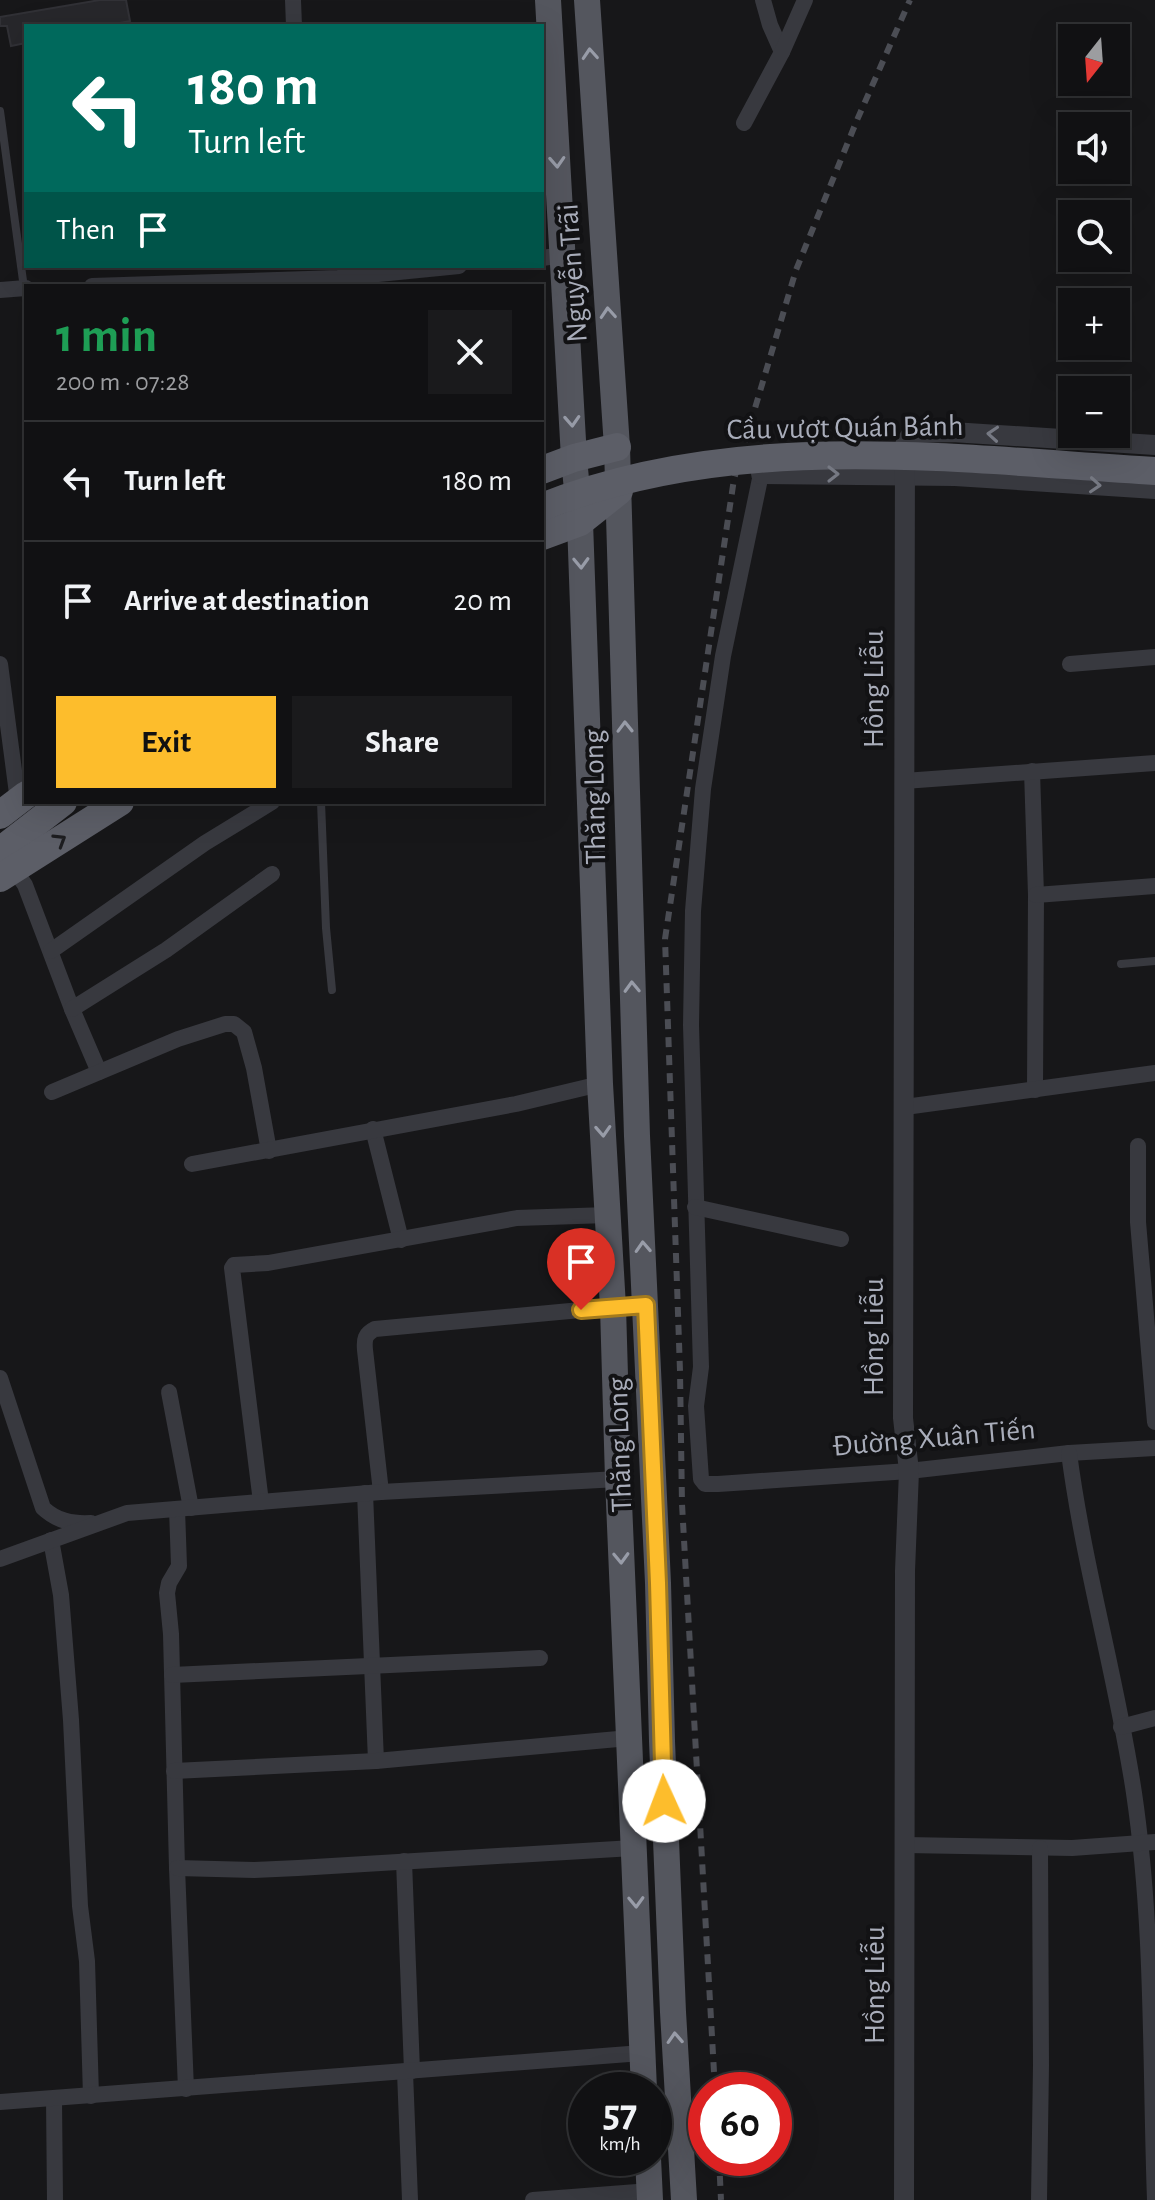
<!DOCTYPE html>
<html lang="en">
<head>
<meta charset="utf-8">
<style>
	:root { --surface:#111113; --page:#1a1a1c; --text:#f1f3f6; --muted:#9c9da0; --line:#303133; --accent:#fdbd2c }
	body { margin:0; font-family:"Alegreya Sans",sans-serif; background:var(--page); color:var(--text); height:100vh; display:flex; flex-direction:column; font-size:30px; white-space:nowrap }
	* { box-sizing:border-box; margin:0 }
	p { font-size:26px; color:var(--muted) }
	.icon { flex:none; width:44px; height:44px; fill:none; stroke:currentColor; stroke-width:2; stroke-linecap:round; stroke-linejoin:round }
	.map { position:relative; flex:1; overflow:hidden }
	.details { position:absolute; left:24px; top:284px; width:520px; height:520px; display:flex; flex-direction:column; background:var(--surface); border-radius:0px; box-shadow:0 8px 32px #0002,0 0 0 2px var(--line) }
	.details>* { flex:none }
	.guide { position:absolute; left:24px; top:24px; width:520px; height:244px; border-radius:0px; box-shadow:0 8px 32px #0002,0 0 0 2px var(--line); background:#00695c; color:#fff; overflow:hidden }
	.needle { width:52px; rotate:197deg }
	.tools { position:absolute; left:1058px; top:24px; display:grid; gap:16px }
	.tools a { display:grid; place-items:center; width:72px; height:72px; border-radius:0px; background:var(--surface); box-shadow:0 8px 32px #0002,0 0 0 2px var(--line); font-size:40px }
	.speed { position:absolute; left:568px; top:2072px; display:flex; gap:16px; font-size:40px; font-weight:700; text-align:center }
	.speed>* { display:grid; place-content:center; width:104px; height:104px; border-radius:50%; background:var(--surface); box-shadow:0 8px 32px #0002,0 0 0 2px var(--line); line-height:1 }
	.speed small { font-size:20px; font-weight:400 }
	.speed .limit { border:12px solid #d22; background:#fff; color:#111 }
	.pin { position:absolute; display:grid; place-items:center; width:68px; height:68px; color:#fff; margin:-82px -34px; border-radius:50% 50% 50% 0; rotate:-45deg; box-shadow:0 0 8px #0007 }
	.pin .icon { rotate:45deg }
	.me { position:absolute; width:88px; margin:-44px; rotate:358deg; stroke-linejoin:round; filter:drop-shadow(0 0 6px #0008) }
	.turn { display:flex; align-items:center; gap:28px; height:168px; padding:0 32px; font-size:36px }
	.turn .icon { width:104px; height:104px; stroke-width:2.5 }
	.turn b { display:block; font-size:56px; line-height:68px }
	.then { display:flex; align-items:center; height:76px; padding:0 32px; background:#0003; gap:16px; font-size:30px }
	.round { display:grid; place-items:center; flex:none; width:84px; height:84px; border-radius:0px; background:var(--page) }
	.head { display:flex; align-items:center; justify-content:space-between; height:136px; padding:0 32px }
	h1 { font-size:48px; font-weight:700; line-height:60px; color:#1e9e55 }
	.action { display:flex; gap:16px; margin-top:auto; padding:16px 32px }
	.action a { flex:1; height:92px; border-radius:0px; background:var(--accent); color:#111; font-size:32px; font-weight:700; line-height:92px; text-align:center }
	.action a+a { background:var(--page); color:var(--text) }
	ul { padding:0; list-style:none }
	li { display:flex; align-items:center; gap:24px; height:120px; padding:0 32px; border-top:2px solid var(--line) }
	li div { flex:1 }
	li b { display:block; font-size:30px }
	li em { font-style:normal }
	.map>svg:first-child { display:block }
	.building { fill:#27272b; stroke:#313136; stroke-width:2 }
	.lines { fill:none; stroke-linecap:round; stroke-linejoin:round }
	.service { stroke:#38393f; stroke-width:8 }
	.minor { stroke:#38393f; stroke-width:16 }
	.tertiary { stroke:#38393f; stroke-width:20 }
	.primary { stroke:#54565e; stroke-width:26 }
	.trunk { stroke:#5c5e67; stroke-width:28 }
	.rail { stroke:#4b4d54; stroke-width:6; stroke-dasharray:10 8; stroke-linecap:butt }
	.trunk-bridge { stroke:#5c5e67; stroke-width:28 }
	.oneway { stroke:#989ca8 }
	.oneway2 { stroke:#767983 }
	.oneway3 { stroke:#1d1d20 }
	.route-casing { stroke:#a47b1d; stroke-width:20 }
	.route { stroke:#fdbd2c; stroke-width:14 }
	.labels { text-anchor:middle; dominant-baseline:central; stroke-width:8; stroke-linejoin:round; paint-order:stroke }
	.street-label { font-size:30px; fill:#a9adba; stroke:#121214 }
</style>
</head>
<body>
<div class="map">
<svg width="1155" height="2200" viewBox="0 0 1155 2200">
	<rect width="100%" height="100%" fill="#171719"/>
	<!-- building -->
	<polygon class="building" points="100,0 126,0 130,21 105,26 26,26 26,43 11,46 7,26 0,26 0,17"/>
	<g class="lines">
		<!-- service -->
		<g class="service">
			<polyline points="0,111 24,288"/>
			<polyline points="321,802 326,928 332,990"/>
			<polyline points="1121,964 1155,961"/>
		</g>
		<!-- minor -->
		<g class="minor">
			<polyline points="293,0 294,26"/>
			<polyline points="763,0 770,25 782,52"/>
			<polyline points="744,123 782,52 805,0"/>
			<polyline points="542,258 563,255"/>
			<polyline points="92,286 338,278 459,266"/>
			<polyline points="0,290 26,288"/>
			<polyline points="761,474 723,656 703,789 693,911 691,1025 701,1367 696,1406 701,1479 705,1484 718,1484 909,1471 1069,1453 1155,1448"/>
			<polyline points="0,664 18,801"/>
			<polyline points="1070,664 1155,657"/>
			<polyline points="1032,771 1036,895 1035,1090"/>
			<polyline points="904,781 1155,763"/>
			<polyline points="14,869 25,885 72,1009 99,1072"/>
			<polyline points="1036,895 1155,886"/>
			<polyline points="51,951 205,843 272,802"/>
			<polyline points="72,1009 166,950 272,874"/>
			<polyline points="52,1092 178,1039 225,1024 234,1024 244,1032 254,1068 269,1151"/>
			<polyline points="905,1107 1155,1073"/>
			<polyline points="373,1129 401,1240"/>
			<polyline points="1138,1146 1138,1222 1155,1422"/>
			<polyline points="192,1164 516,1104 600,1084"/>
			<polyline points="695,1207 841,1239"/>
			<path d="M0,1378L43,1508C57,1521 72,1524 91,1523"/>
			<polyline points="169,1392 191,1508"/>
			<path d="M1069,1453C1084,1568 1117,1679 1134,1793C1154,1928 1150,2065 1155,2200"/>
			<path d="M381,1492L365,1350C364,1339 365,1334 375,1329L613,1307"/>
			<polyline points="365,1493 376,1761"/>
			<polyline points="261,1502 232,1268 234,1265 268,1263 517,1218 608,1215"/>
			<polyline points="177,1509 179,1566 169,1583 167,1593 171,1634 177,1868 186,2089"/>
			<polyline points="51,1540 61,1595 71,1720 80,1906 87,1961 91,2096"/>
			<polyline points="0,1559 127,1513 381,1492 618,1479"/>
			<polyline points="172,1675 540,1658"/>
			<polyline points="1121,1727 1155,1718"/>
			<polyline points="174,1771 376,1761 629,1738"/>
			<polyline points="906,1845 1072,1848 1155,1842"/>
			<polyline points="404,1861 412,2071"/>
			<polyline points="177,1868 254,1870 298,1868 633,1848"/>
			<polyline points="405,2072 410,2200"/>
			<polyline points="54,2099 55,2200"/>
			<polyline points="0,2102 642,2053"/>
			<polyline points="533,2200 650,2191"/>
			<polyline points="1039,2200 1041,2065 1040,1848"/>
		</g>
		<!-- tertiary -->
		<g class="tertiary">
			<polyline points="761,474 955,476 1155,489"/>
			<polyline points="904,2200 905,1571 909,1471 903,1418 905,445 910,436 917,433 952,432 1155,445"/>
		</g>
		<!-- primary -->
		<g class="primary">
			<polyline points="548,0 574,458 580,522 600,1084 613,1307 618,1479 644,2090"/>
			<polyline points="587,0 617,447 637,1136 658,1583 662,1741 673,2012 684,2200"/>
			<polyline points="648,2158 650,2200"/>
		</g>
		<!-- trunk -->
		<g class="trunk">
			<polyline points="542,470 574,458 617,447"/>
			<polyline points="542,536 580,522 619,491"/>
			<polyline points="0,815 26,795"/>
			<polyline points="0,851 63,802"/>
			<polyline points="0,878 120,802"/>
		</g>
		<!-- rail -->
		<g class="rail">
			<polyline points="715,2090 682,1504 680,1371 665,939 734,479 796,270 857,120 910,0"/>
			<polyline points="719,2158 721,2200"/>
		</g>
		<!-- trunk-bridge -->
		<path class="trunk-bridge" d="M542,507C735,429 953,459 1155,471"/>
	</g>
	<!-- one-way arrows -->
	<defs><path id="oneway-chevron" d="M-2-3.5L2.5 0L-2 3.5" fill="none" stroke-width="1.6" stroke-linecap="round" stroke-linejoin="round" transform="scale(2)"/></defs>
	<g class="oneway">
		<use href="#oneway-chevron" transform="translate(590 54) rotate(-94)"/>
		<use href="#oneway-chevron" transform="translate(557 162) rotate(87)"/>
		<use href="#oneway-chevron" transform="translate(608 313) rotate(-94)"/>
		<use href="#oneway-chevron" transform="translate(572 421) rotate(87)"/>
		<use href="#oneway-chevron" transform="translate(581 563) rotate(88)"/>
		<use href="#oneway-chevron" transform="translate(625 727) rotate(-91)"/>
		<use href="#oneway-chevron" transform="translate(632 987) rotate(-92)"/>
		<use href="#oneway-chevron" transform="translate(603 1131) rotate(87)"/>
		<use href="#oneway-chevron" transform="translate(643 1247) rotate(-93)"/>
		<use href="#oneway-chevron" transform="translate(621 1558) rotate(88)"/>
		<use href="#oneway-chevron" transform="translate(636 1902) rotate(88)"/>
		<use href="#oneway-chevron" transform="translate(675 2038) rotate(-93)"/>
	</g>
	<g class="oneway2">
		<use href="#oneway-chevron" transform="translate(993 434) rotate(-176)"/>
		<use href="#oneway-chevron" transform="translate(833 474)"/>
		<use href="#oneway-chevron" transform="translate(1095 485) rotate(4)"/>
	</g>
	<use class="oneway3" href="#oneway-chevron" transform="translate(60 840) rotate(-32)"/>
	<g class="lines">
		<!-- route casing -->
		<g class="route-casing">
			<polyline id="route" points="581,1310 646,1305 658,1583 664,1801"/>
		</g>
		<!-- route -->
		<use href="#route" class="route"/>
	</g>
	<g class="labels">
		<!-- street labels -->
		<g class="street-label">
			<text transform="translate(573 273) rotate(-94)">Nguyễn Trãi</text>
			<text transform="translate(845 428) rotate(-1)">Cầu vượt Quán Bánh</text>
			<text transform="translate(874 689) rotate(-90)">Hồng Liễu</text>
			<text transform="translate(595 797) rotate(-91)">Thăng Long</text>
			<text transform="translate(874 1337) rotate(-90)">Hồng Liễu</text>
			<text transform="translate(934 1438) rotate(-5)">Đường Xuân Tiến</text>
			<text transform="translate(620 1445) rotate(-92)">Thăng Long</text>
			<text transform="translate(875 1985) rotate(-90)">Hồng Liễu</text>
		</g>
	</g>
</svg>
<div class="tools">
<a><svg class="needle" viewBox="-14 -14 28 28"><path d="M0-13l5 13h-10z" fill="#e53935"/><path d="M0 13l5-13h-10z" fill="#9c9da0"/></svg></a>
<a><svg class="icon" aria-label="sound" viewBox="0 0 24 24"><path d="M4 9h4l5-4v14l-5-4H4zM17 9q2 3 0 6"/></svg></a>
<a><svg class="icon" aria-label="search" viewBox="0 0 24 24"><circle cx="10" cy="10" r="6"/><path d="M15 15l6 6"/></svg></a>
<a>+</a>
<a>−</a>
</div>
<div class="speed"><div>57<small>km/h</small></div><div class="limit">60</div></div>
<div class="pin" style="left:581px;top:1310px;background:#d93025"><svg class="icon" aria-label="arrive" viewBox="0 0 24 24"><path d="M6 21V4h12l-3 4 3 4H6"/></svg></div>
<svg class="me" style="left:664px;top:1801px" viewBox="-20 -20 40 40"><circle r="19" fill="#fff"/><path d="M0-13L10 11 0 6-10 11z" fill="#fdbd2c"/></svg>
<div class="guide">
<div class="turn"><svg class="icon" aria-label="left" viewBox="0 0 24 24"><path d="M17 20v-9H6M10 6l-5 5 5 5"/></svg><div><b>180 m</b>Turn left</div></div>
<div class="then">Then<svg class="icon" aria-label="arrive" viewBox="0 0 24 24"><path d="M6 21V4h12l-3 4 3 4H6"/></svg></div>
</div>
<section class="details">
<div class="head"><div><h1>1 min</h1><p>200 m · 07:28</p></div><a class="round"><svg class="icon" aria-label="close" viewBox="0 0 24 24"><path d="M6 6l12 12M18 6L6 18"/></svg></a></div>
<ul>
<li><svg class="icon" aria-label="left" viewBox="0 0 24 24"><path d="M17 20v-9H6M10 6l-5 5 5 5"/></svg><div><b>Turn left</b></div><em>180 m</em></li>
<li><svg class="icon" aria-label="arrive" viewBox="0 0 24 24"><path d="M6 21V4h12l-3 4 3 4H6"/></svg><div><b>Arrive at destination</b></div><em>20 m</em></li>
</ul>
<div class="action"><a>Exit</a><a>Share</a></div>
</section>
</div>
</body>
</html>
